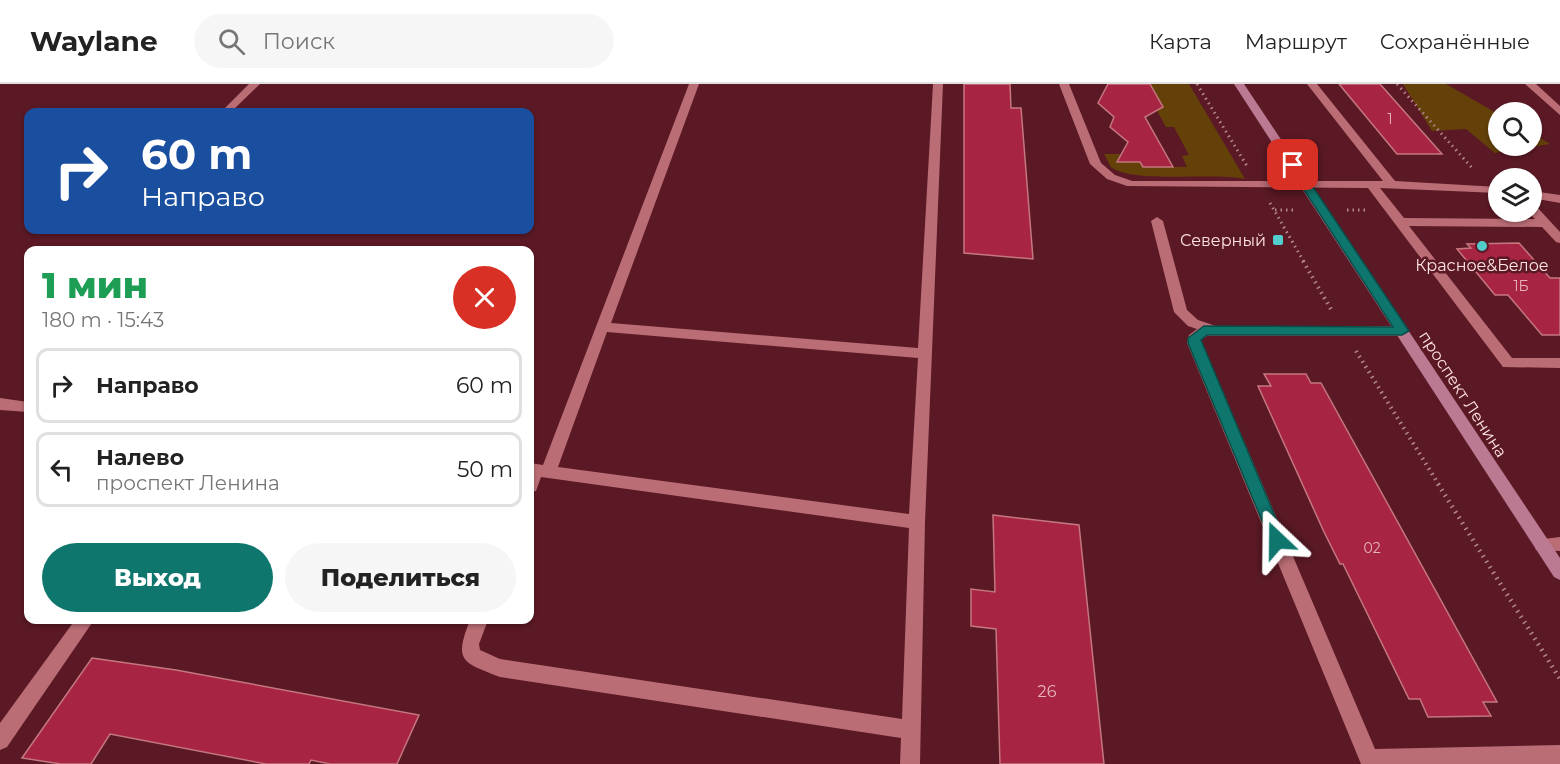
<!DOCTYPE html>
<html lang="ru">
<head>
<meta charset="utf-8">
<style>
	:root { --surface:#fff; --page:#f6f6f6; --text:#222; --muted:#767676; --line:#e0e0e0; --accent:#0f766e }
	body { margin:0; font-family:Montserrat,sans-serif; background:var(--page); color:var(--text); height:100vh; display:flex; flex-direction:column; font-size:22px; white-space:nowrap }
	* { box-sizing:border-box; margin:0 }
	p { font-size:20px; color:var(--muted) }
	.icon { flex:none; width:33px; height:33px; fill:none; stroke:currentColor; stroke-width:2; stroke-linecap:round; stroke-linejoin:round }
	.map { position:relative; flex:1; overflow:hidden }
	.details { position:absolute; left:24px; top:162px; width:510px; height:378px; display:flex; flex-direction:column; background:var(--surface); border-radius:12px; box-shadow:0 2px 4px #0004 }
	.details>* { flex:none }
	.hud { position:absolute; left:24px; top:24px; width:510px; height:126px; border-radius:12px; box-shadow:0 2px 4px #0004; background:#1a4fa0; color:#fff; overflow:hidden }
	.controls { position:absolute; left:1488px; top:18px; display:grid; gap:12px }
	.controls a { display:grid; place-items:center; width:54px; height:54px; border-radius:50%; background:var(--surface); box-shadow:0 2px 4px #0004; font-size:30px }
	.pin { position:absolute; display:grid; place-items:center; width:51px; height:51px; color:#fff; margin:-26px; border-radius:12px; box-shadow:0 3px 9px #0006 }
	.me { position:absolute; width:66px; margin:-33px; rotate:337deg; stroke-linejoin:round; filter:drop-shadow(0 0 4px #0008) }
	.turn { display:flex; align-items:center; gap:21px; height:126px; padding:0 18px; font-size:27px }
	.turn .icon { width:78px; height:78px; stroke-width:2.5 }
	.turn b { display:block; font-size:42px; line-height:51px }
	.round { display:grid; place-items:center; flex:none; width:63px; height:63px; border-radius:32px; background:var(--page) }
	.summary { display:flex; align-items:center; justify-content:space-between; height:102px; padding:0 18px }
	h1 { font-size:36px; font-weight:800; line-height:45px; color:#1e9e55 }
	.cta { display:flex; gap:12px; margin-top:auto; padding:12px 18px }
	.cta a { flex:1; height:69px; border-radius:36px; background:var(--accent); color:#fff; font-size:24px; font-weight:800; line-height:69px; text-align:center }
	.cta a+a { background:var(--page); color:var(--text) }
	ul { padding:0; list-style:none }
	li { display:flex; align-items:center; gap:18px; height:75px; margin:0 12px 9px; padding:0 6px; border:3px solid var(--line); border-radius:12px }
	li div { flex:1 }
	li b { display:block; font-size:22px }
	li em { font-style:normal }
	header { display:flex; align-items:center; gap:36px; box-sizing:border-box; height:84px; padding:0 30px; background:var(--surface); border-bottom:2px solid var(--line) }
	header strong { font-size:28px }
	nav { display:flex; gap:33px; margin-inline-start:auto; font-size:21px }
	.search { width:420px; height:54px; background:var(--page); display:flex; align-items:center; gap:15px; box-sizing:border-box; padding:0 21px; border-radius:33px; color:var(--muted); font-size:22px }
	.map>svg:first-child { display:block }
	.green { fill:#634109 }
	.building { fill:#a82443; stroke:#c4777e; stroke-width:1.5 }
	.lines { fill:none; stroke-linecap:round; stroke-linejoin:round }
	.path-far2 { stroke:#b3878d; stroke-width:3; stroke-dasharray:1.5 4; stroke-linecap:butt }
	.path-far1 { stroke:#b3878d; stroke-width:4; stroke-dasharray:1.5 4.5; stroke-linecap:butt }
	.path { stroke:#b3878d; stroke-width:4.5; stroke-dasharray:1.5 5; stroke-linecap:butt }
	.service { fill:#ba6d75; fill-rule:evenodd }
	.tertiary { fill:#ba6d75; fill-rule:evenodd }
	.secondary { fill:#bc7992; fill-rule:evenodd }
	.route { fill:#0f766e; stroke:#0a4d48; stroke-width:1.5 }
	.poi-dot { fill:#53cdcb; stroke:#5b1925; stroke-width:2 }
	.labels { text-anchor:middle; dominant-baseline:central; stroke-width:5; stroke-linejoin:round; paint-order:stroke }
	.number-label { font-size:14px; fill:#e8b4bc }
	.poi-label { font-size:16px; fill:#fee4e5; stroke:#5b1925; text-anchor:end }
	.street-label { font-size:16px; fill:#fee4e5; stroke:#5b1925 }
	.near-number-label { font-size:16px; fill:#e8b4bc }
</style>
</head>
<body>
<header>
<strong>Waylane</strong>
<div class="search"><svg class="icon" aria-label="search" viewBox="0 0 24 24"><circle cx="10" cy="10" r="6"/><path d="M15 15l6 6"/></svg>Поиск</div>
<nav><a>Карта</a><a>Маршрут</a><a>Сохранённые</a></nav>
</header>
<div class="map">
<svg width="1560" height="680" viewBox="0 0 1560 680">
	<rect width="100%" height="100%" fill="#5b1925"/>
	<!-- green -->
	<g class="green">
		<path d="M1150,0H1189L1245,95C1213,88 1132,100 1111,83L1104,70H1122L1131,78H1140L1143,83H1187L1182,72L1189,71L1174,43H1166L1155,23L1162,22Z"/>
		<polygon points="1403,0 1446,0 1498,30 1498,62 1532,62 1532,49 1550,60 1495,69 1466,45 1432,47"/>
	</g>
	<!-- building -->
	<g class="building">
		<polygon points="964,0 1010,0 1011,24 1021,24 1033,175 964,169"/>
		<polygon points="1108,0 1150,0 1163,23 1145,33 1173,83 1143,83 1140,78 1117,78 1128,58 1110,43 1114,33 1098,19"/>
		<polygon points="1339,0 1380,0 1442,70 1397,70"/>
		<polygon points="1519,159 1550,194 1560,194 1560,251 1542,251 1508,211 1495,211 1457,165 1471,164 1467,160"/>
		<polygon points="1264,290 1306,290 1311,299 1321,299 1497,618 1483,618 1491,632 1428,633 1420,615 1409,615 1343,480 1340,480 1324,448 1258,302 1271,302"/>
		<polygon points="993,431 1079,441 1104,680 1000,680 996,545 971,542 971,505 995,508"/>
		<polygon points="92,574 176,586 419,631 397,680 330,680 311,676 309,680 266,680 110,650 91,680 61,680 22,674"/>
	</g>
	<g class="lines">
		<!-- path-far2 -->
		<g class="path-far2">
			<polyline points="1197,0 1247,82"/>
			<polyline points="1397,0 1473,85"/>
			<polyline points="1270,119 1304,178"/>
			<polyline points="1275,126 1297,126"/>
			<polyline points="1347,126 1366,126"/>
		</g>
		<!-- path-far1 -->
		<g class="path-far1">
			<polyline points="1303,177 1332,227"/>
			<polyline points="1356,267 1439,401"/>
		</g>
		<!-- path -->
		<polyline class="path" points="1438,400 1560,595"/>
		<!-- service -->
		<g class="service">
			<polygon points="249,0 260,0 231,28 221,28"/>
			<path d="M689,0H699L611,239L918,264L933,0H943L925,438L920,680H900L901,654L500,593C461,578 454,577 470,536H488L479,560L480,566L500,575L902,635L909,444L541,393L536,407L530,408V379L543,381ZM607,248L918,274L909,430L558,383Z"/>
			<polygon points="1059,0 1069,0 1101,79 1115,91 1132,97 1383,97 1307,0 1317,0 1395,97 1498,103 1498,109 1380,104 1404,134 1535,135 1528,128 1532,128 1532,122 1536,122 1560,148 1560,159 1556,158 1542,143 1409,142 1512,274 1560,274 1560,284 1503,283 1368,104 1127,102 1107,95 1090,80"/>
			<polygon points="1525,0 1536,0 1560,22 1560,31"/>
			<polygon points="1532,107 1560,111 1560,119 1532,114"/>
			<polygon points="1157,133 1163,137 1187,226 1198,236 1216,242 1402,242 1409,247 1402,252 1207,252 1201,256 1375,665 1560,661 1560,680 1361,680 1187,259 1189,251 1197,245 1188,242 1174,228 1151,137"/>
			<polygon points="0,314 28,318 28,328 0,326"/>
			<polygon points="75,536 94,536 7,663 0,666 0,639"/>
		</g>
		<!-- tertiary -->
		<polygon class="tertiary" points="1560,453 1560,467 1536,466 1534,461 1536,456"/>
		<!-- secondary -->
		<polygon class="secondary" points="1234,0 1244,0 1560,474 1560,496 1554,493"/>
	</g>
	<!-- route -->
	<polygon class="route" points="1290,79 1297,79 1409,247 1402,251 1207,251 1201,256 1285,456 1277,462 1270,456 1188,259 1188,254 1204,242 1393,243 1288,81"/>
	<!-- markers -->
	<g class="poi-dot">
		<rect x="1272" y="150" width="12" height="12" rx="3"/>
		<circle cx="1482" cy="162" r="6"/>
	</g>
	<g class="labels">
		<!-- number labels -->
		<g class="number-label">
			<text x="1390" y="35">1</text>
			<text x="1521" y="202">1Б</text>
			<text x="1372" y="464">02</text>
		</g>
		<!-- poi labels -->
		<g class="poi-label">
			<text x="1266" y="156">Северный</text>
			<text x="1482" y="181" text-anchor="middle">Красное&amp;Белое</text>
		</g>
		<!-- street labels -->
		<g class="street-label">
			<text transform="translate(1463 310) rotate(57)">проспект Ленина</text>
		</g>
		<!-- near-number labels -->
		<g class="near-number-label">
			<text x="1047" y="607">26</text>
		</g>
	</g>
</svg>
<div class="controls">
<a><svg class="icon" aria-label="search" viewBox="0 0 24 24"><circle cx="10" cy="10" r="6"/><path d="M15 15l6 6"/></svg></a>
<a><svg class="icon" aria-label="layers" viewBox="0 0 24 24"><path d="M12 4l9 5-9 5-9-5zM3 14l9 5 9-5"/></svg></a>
</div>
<div class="pin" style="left:1293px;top:81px;background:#d93025"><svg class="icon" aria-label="arrive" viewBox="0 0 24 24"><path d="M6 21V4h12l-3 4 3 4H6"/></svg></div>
<svg class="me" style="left:1277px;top:456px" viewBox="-20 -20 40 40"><path d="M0-17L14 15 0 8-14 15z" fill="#0f766e" stroke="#fff" stroke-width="4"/></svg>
<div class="hud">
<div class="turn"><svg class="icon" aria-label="right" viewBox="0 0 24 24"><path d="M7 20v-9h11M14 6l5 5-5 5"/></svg><div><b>60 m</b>Направо</div></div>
</div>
<section class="details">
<div class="summary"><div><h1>1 мин</h1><p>180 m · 15:43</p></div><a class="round" style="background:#d93025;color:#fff"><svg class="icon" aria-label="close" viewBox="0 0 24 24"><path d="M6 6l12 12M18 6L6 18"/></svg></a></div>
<ul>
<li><svg class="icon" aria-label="right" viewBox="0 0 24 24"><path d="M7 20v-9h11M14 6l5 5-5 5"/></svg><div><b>Направо</b></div><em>60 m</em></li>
<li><svg class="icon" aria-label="left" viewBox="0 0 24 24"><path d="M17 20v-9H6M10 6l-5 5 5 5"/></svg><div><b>Налево</b><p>проспект Ленина</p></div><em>50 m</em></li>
</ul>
<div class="cta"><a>Выход</a><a>Поделиться</a></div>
</section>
</div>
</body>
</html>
